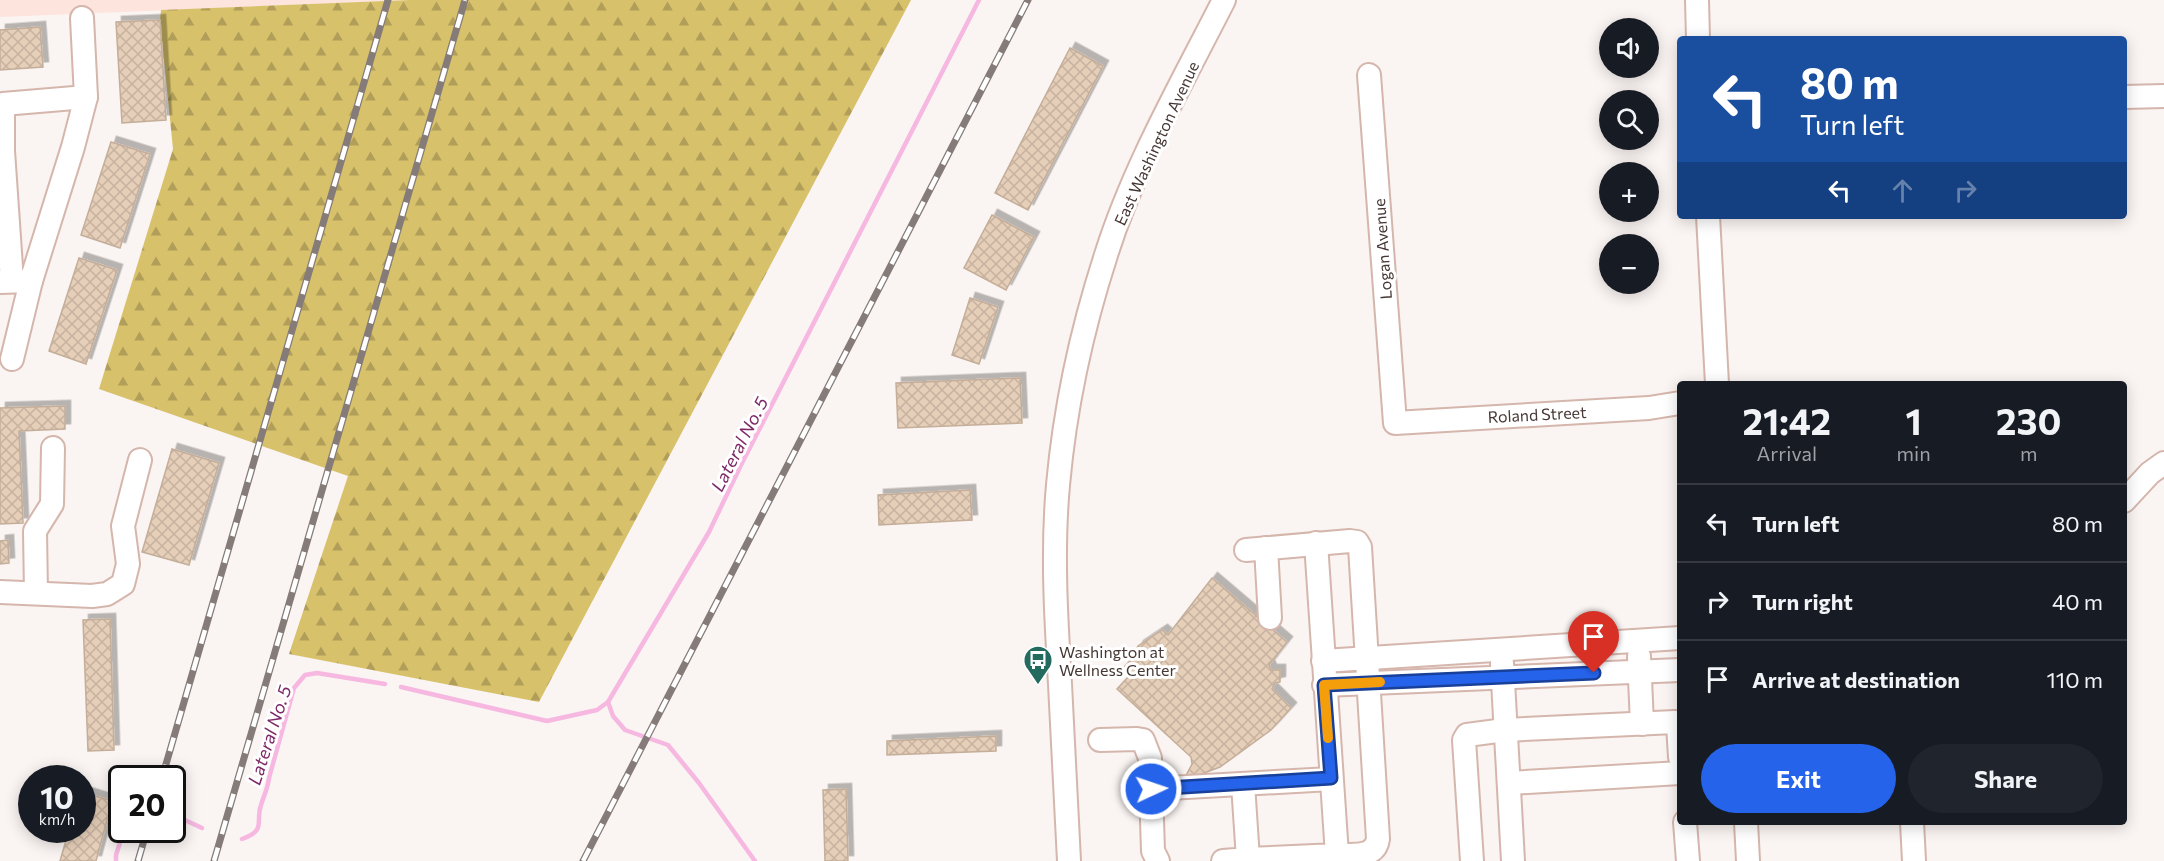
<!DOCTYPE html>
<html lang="en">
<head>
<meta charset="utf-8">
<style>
	:root { --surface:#171b24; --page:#20242c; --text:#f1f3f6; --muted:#9ea1a6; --line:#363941; --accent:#2563eb }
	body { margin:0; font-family:Commissioner,sans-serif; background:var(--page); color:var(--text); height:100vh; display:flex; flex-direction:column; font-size:22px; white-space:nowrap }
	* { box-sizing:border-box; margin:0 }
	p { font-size:20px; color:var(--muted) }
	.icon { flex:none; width:33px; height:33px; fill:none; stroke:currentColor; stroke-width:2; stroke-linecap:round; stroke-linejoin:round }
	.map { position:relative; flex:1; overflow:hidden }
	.sheet { position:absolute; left:1677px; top:381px; width:450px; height:444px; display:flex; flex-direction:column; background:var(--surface); border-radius:6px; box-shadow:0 3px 15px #0003 }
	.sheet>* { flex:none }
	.guide { position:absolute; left:1677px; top:36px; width:450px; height:183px; border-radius:6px; box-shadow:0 3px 15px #0003; background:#1a4fa0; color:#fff; overflow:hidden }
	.fabs { position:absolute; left:1599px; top:18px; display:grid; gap:12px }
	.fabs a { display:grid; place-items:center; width:60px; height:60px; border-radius:50%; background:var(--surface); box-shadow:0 3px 15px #0003; font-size:30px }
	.speed { position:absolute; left:18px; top:765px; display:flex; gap:12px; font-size:30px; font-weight:700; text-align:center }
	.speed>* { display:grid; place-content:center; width:78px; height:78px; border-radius:50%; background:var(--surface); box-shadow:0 3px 15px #0003; line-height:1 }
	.speed small { font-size:15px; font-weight:400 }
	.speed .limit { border:3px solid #111; border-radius:9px; background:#fff; color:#111 }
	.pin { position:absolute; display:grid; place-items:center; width:51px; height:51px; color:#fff; margin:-62px -26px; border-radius:50% 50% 50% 0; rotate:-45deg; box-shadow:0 0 6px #0007 }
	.pin .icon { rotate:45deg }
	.me { position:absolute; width:66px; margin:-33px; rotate:87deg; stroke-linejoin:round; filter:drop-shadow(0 0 4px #0008) }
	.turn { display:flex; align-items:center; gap:21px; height:126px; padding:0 24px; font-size:27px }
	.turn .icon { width:78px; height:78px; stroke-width:2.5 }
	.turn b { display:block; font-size:42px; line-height:51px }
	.lanes { display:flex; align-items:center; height:57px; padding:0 24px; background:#0003; justify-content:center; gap:30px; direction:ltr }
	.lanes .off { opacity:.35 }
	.eta { display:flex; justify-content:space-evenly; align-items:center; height:102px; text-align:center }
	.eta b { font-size:36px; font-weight:700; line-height:42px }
	.action { display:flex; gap:12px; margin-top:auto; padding:12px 24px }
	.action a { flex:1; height:69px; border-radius:36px; background:var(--accent); color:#fff; font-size:24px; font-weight:700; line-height:69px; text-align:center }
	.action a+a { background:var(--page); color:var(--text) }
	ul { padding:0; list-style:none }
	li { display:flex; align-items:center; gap:18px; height:78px; padding:0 24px; border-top:2px solid var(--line) }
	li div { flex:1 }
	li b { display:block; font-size:22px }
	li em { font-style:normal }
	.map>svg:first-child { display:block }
	.built { fill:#fde4dc }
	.forest { fill:url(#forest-firs) }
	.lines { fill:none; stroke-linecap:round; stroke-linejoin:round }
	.stream { stroke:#f6b8e0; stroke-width:4.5 }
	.building { fill:url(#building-cross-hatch); stroke:#c4ae99; stroke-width:1.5; filter:url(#shadow) }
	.minor-casing { stroke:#d5b6ac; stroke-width:26 }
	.minor { stroke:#fff; stroke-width:22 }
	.rail-casing { stroke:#857b78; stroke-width:7 }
	.rail { stroke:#fff; stroke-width:4.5; stroke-dasharray:14; stroke-linecap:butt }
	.route-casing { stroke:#184099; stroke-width:15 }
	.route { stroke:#2563eb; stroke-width:10 }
	.slow { stroke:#f59e0b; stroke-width:10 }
	.labels { text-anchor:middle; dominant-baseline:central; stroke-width:6; stroke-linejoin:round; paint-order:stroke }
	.street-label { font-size:16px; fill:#453834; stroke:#fff }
	.poi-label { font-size:16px; fill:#453834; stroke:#fff; text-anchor:start }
	.water-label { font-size:18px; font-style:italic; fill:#7e2867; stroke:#fff }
</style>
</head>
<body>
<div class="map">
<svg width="2164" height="861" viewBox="0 0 2164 861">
	<defs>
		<pattern id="forest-firs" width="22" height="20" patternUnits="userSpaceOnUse" patternTransform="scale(1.5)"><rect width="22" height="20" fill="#d8c16b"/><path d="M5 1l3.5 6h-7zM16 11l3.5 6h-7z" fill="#b19e59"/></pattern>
		<pattern id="building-cross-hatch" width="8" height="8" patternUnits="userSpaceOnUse" patternTransform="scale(1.5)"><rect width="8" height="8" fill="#e6cfb9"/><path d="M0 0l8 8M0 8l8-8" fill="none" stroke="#c7b2a0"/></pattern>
		<filter id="shadow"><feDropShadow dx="5.5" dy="-5.5" stdDeviation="0" flood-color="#0004"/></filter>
	</defs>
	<rect width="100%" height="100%" fill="#faf4f2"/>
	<!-- built -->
	<polygon class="built" points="0,0 410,0 0,17"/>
	<!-- forest -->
	<polygon class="forest" points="410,0 911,0 539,702 289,654 348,476 99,389 173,149 160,20 161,10"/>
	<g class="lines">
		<!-- stream -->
		<g class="stream">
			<polyline points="401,687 547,721 597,710 608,702 709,532 741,465 979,0"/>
			<polyline points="608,702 613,716 625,730 668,745 699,783 755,861"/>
			<polyline points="172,814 202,828"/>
			<path d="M242,839C267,830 255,823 261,805C264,795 268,788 269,778L294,688L305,675L317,673L385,684"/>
			<polyline points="116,861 116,855 124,830"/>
		</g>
	</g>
	<!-- building -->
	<g class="building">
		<polygon points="160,20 166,120 122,123 116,22"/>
		<polygon points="40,27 43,67 0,70 0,30"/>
		<polygon points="1070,48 1103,66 1028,210 995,193"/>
		<polygon points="111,142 150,154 120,248 81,235"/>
		<polygon points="992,215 1034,237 1006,290 964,268"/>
		<polygon points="79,258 117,270 86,364 49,351"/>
		<polygon points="970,298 998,307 979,364 952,355"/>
		<polygon points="1020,378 1022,423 898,428 896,383"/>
		<polygon points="65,406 65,429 19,431 23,523 0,524 0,408"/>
		<polygon points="172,449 219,463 189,565 142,552"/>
		<polygon points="970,490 972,520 879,525 878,495"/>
		<polygon points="8,540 9,563 0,564 0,541"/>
		<polygon points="1212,578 1287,642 1269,665 1271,670 1280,670 1280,682 1275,683 1272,689 1291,708 1271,730 1220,767 1183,781 1192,764 1191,757 1117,689 1130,675 1123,668 1132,659 1138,646 1162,630 1168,635"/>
		<polygon points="110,619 114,750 88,751 83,620"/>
		<polygon points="996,736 996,751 887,755 887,741"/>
		<polygon points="846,789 848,861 825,861 823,790"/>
		<polygon points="82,792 112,801 96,861 60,861 69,830 82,830"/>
	</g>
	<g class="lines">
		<!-- minor casing -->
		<g class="minor-casing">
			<g id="minor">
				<polyline points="1697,0 1698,39"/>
				<polyline points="1369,75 1395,423 1649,408 1680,403"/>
				<polyline points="2124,97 2164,96"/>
				<polyline points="1708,216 1717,384"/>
				<polyline points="12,281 3,151 3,104 86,97"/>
				<polyline points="0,282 31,281 73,147 86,97 82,18"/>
				<polyline points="12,359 31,281"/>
				<polyline points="2124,501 2150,473 2164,463"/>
				<polyline points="1266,548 1270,618"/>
				<path d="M1246,550L1350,541L1357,542L1360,547L1378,839C1375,859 1352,854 1337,855"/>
				<polyline points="0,592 92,596 107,594 123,584 128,564 123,526 140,460"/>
				<polyline points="36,593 35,531 52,504 53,448"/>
				<polyline points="1639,656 1642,724"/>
				<polyline points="1323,661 1680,638"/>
				<polyline points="1502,663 1513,861"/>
				<polyline points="1324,685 1680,670"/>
				<polyline points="1100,740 1137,739 1143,740 1150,758 1153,851 1158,861"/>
				<polyline points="1509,783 1680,773"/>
				<polyline points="1151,789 1331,779"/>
				<polyline points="1685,822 1688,861"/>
				<polyline points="1746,822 1748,861"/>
				<polyline points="1912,822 1914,861"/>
				<path d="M1069,861C1066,802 1063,743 1060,684C1056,618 1052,551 1058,485C1065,407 1082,329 1106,255C1134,166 1182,83 1224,0"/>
				<polyline points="1223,861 1248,859 1243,784"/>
				<polyline points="1248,861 1248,859 1337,855 1316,543"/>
				<polyline points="1472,861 1464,740 1467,735 1505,730 1675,722 1678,725 1680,757"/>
			</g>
		</g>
		<!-- minor -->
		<use href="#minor" class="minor"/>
		<!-- rail casing -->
		<g class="rail-casing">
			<g id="rail">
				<polyline points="162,778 388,0"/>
				<polyline points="138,861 147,830"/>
				<polyline points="214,861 465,0"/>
				<polyline points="583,861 1028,0"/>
			</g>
		</g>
		<!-- rail -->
		<use href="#rail" class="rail"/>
	</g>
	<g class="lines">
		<!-- route casing -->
		<g class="route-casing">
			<polyline id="route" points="1151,789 1331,778 1324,685 1594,673"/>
		</g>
		<!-- route -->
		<use href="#route" class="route"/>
		<!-- slow -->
		<polyline class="slow" points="1328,738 1324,685 1380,682"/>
	</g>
	<!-- icons -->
	<defs>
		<g id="bus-pin" transform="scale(1.5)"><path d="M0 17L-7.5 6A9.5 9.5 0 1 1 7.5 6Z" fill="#236a5f" stroke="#fff"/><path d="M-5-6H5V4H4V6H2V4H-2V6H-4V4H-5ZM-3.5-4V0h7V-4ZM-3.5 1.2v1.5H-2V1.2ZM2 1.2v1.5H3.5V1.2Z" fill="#fff"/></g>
	</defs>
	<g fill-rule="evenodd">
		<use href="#bus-pin" x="1038" y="660"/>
	</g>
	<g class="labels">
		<!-- street labels -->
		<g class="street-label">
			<text transform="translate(1156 143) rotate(-65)">East Washington Avenue</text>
			<text transform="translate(1382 249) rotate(-94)">Logan Avenue</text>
			<text transform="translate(1537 414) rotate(-3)">Roland Street</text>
		</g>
		<!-- poi labels -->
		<g class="poi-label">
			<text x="1059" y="651">Washington at<tspan x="1059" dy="18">Wellness Center</tspan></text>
		</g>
		<!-- water labels -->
		<g class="water-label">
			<text transform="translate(739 444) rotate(-63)">Lateral No. 5</text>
			<text transform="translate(269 735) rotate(-72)">Lateral No. 5</text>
		</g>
	</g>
</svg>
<div class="fabs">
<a><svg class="icon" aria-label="sound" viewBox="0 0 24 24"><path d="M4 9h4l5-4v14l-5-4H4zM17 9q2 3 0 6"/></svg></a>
<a><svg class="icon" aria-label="search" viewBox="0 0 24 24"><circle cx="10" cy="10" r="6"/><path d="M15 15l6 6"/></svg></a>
<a>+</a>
<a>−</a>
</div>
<div class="speed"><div>10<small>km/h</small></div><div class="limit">20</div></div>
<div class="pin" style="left:1594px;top:673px;background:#d93025"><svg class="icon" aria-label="arrive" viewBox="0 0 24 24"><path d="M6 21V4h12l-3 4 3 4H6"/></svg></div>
<svg class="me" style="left:1151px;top:789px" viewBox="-20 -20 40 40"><circle r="17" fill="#2563eb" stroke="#fff" stroke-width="3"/><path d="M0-11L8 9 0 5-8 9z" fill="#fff"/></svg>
<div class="guide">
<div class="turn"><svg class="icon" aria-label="left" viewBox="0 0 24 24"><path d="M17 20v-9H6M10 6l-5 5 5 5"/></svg><div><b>80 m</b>Turn left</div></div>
<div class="lanes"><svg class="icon" aria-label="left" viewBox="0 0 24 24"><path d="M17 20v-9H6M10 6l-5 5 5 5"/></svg><svg class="icon off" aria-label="ahead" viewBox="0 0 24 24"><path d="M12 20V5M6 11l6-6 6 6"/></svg><svg class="icon off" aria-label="right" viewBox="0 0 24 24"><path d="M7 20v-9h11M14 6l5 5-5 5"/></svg></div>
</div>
<section class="sheet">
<div class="eta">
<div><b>21:42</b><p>Arrival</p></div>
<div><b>1</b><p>min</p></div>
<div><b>230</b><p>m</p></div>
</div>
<ul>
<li><svg class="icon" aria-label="left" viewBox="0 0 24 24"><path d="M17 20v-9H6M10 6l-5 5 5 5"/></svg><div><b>Turn left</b></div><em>80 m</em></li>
<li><svg class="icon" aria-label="right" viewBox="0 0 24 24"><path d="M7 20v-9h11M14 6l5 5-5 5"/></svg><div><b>Turn right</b></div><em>40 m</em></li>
<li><svg class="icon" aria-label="arrive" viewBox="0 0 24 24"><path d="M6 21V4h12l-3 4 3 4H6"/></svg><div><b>Arrive at destination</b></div><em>110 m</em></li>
</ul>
<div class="action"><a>Exit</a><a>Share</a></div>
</section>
</div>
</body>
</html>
